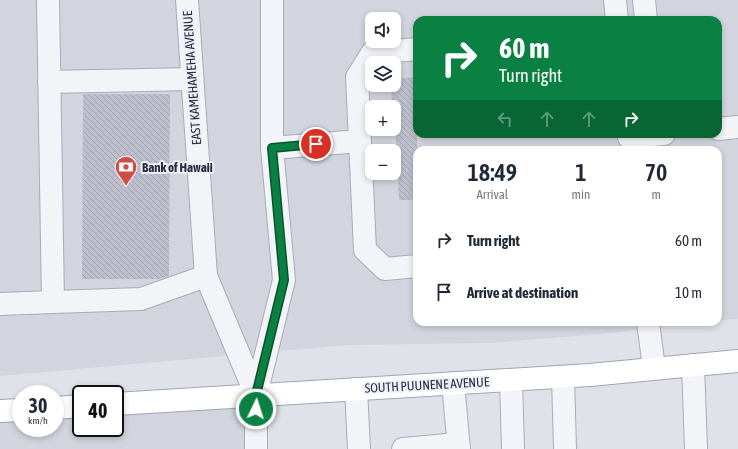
<!DOCTYPE html>
<html lang="en">
<head>
<meta charset="utf-8">
<style>
	:root { --surface:#fff; --page:#f2f2f3; --text:#1f2937; --muted:#747a83 }
	body { margin:0; font-family:"Asap Condensed",sans-serif; background:var(--page); color:var(--text); height:100vh; display:flex; flex-direction:column; font-size:15px; white-space:nowrap }
	* { box-sizing:border-box; margin:0 }
	p { font-size:13px; color:var(--muted) }
	.icon { flex:none; width:22px; height:22px; fill:none; stroke:currentColor; stroke-width:2; stroke-linecap:round; stroke-linejoin:round }
	.map { position:relative; flex:1; overflow:hidden }
	.drawer { position:absolute; left:413px; top:146px; width:309px; height:180px; display:flex; flex-direction:column; background:var(--surface); border-radius:12px; box-shadow:0 2px 6px #0003 }
	.drawer>* { flex:none }
	.hud { position:absolute; left:413px; top:16px; width:309px; height:122px; border-radius:12px; box-shadow:0 2px 6px #0003; background:#0b8043; color:#fff; overflow:hidden }
	.controls { position:absolute; left:365px; top:12px; display:grid; gap:8px }
	.controls a { display:grid; place-items:center; width:36px; height:36px; border-radius:8px; background:var(--surface); box-shadow:0 2px 6px #0003; font-size:20px }
	.speed { position:absolute; left:12px; top:385px; display:flex; gap:8px; font-size:20px; font-weight:700; text-align:center }
	.speed>* { display:grid; place-content:center; width:52px; height:52px; border-radius:50%; background:var(--surface); box-shadow:0 2px 6px #0003; line-height:1 }
	.speed small { font-size:10px; font-weight:400 }
	.speed .limit { border:2px solid #111; border-radius:6px; background:#fff; color:#111 }
	.pin { position:absolute; display:grid; place-items:center; width:34px; height:34px; color:#fff; margin:-17px; border:2px solid #fff; border-radius:50%; box-shadow:0 1px 4px #0007 }
	.me { position:absolute; width:44px; margin:-22px; rotate:4deg; stroke-linejoin:round; filter:drop-shadow(0 0 3px #0008) }
	.turn { display:flex; align-items:center; gap:14px; height:84px; padding:0 20px; font-size:18px }
	.turn .icon { width:52px; height:52px; stroke-width:2.5 }
	.turn b { display:block; font-size:28px; line-height:34px }
	.lanes { display:flex; align-items:center; height:38px; padding:0 20px; background:#0003; justify-content:center; gap:20px; direction:ltr }
	.lanes .off { opacity:.35 }
	.eta { display:flex; justify-content:space-evenly; align-items:center; height:68px; text-align:center }
	.eta b { font-size:24px; font-weight:600; line-height:28px }
	ul { padding:0; list-style:none }
	li { display:flex; align-items:center; gap:12px; height:52px; padding:0 20px }
	li div { flex:1 }
	li b { display:block; font-size:15px }
	li em { font-style:normal }
	.map>svg:first-child { display:block }
	.built { fill:#d2d4de; fill-rule:evenodd }
	.building { fill:url(#building-back-hatch) }
	.lines { fill:none; stroke-linecap:round; stroke-linejoin:round }
	.minor-casing { stroke:#a9abb7; stroke-width:24 }
	.major-casing { stroke:#a0a4b5; stroke-width:24 }
	.minor { stroke:#f3f4f7; stroke-width:22 }
	.major { stroke:#fff; stroke-width:22 }
	.route-casing { stroke:#07532c; stroke-width:10 }
	.route { stroke:#0b8043; stroke-width:7 }
	.labels { text-anchor:middle; dominant-baseline:central; stroke-width:4; stroke-linejoin:round; paint-order:stroke }
	.street-label { font-size:13px; fill:#292c41; stroke:#f0f1f7 }
	.poi-label { font-size:13px; font-weight:bold; fill:#292c41; stroke:#f0f1f7; text-anchor:start }
</style>
</head>
<body>
<div class="map">
<svg width="738" height="449" viewBox="0 0 738 449">
	<defs>
		<pattern id="building-back-hatch" width="6" height="6" patternUnits="userSpaceOnUse"><rect width="6" height="6" fill="#bdc0cc"/><path d="M-1 5l2 2M0 0l6 6M5-1l2 2" fill="none" stroke="#a2a5b0"/></pattern>
	</defs>
	<rect width="100%" height="100%" fill="#e0e2e9"/>
	<!-- built -->
	<g class="built">
		<path d="M0,0H738V319L718,320V150H417V322H698L601,334L490,343L348,345L0,376ZM372,19H394V41H372ZM417,20H718V134H417ZM372,63H394V85H372ZM372,107H394V129H372ZM372,151H394V173H372Z"/>
		<polygon points="256,395 256,449 0,449 0,411 21,410 21,428 55,428 55,408 81,406 81,428 115,428 115,404"/>
	</g>
	<!-- building -->
	<g class="building">
		<polygon points="417,77 417,200 399,200 394,107 392,107 391,85 394,85 394,79"/>
		<polygon points="83,94 170,94 169,276 159,279 82,279"/>
	</g>
	<g class="lines">
		<!-- minor casing -->
		<g class="minor-casing">
			<g id="minor">
				<polyline points="187,0 206,276 256,395"/>
				<polyline points="615,0 617,20"/>
				<polyline points="644,0 646,20"/>
				<polyline points="417,49 372,53 357,77 365,250 385,269 417,266"/>
				<polyline points="49,82 192,79"/>
				<polyline points="718,129 738,127"/>
				<polyline points="629,137 664,134"/>
				<polyline points="272,148 360,141"/>
				<polyline points="53,302 141,299 206,276"/>
				<polyline points="0,304 53,302 48,0"/>
				<polyline points="648,322 654,368"/>
				<polyline points="693,365 696,449"/>
				<polyline points="563,377 565,449"/>
				<polyline points="511,380 513,449"/>
				<polyline points="453,383 459,449"/>
				<polyline points="356,389 359,449"/>
				<polyline points="256,449 256,395 284,280 272,148 272,0"/>
				<polyline points="403,449 458,444"/>
			</g>
		</g>
		<!-- major casing -->
		<g class="major-casing">
			<g id="major">
				<polyline points="115,404 590,375 738,361"/>
				<polyline points="55,408 81,406"/>
				<polyline points="0,411 21,410"/>
			</g>
		</g>
		<!-- minor -->
		<use href="#minor" class="minor"/>
		<!-- major -->
		<use href="#major" class="major"/>
	</g>
	<g class="lines">
		<!-- route casing -->
		<g class="route-casing">
			<polyline id="route" points="256,409 256,395 284,280 272,148 316,144"/>
		</g>
		<!-- route -->
		<use href="#route" class="route"/>
	</g>
	<!-- icons -->
	<defs>
		<g id="bank-pin" transform="scale(1.15)"><path d="M0 17L-7.5 6A9.5 9.5 0 1 1 7.5 6Z" fill="#ce4e46" stroke="#f0f1f7"/><path d="M-6-4H6V4H-6ZM0-2.3a2.3 2.3 0 1 0 0 4.6a2.3 2.3 0 1 0 0-4.6Z" fill="#fff"/></g>
	</defs>
	<g fill-rule="evenodd">
		<use href="#bank-pin" x="126" y="167"/>
	</g>
	<g class="labels">
		<!-- street labels -->
		<g class="street-label">
			<text transform="translate(192 78) rotate(-94)">EAST KAMEHAMEHA AVENUE</text>
			<text transform="translate(427 385) rotate(-3)">SOUTH PUUNENE AVENUE</text>
		</g>
		<!-- poi labels -->
		<g class="poi-label">
			<text x="142" y="167">Bank of Hawaii</text>
		</g>
	</g>
</svg>
<div class="controls">
<a><svg class="icon" aria-label="sound" viewBox="0 0 24 24"><path d="M4 9h4l5-4v14l-5-4H4zM17 9q2 3 0 6"/></svg></a>
<a><svg class="icon" aria-label="layers" viewBox="0 0 24 24"><path d="M12 4l9 5-9 5-9-5zM3 14l9 5 9-5"/></svg></a>
<a>+</a>
<a>−</a>
</div>
<div class="speed"><div>30<small>km/h</small></div><div class="limit">40</div></div>
<div class="pin" style="left:316px;top:144px;background:#d93025"><svg class="icon" aria-label="arrive" viewBox="0 0 24 24"><path d="M6 21V4h12l-3 4 3 4H6"/></svg></div>
<svg class="me" style="left:256px;top:409px" viewBox="-20 -20 40 40"><circle r="17" fill="#0b8043" stroke="#fff" stroke-width="3"/><path d="M0-11L8 9 0 5-8 9z" fill="#fff"/></svg>
<div class="hud">
<div class="turn"><svg class="icon" aria-label="right" viewBox="0 0 24 24"><path d="M7 20v-9h11M14 6l5 5-5 5"/></svg><div><b>60 m</b>Turn right</div></div>
<div class="lanes"><svg class="icon off" aria-label="left" viewBox="0 0 24 24"><path d="M17 20v-9H6M10 6l-5 5 5 5"/></svg><svg class="icon off" aria-label="ahead" viewBox="0 0 24 24"><path d="M12 20V5M6 11l6-6 6 6"/></svg><svg class="icon off" aria-label="ahead" viewBox="0 0 24 24"><path d="M12 20V5M6 11l6-6 6 6"/></svg><svg class="icon" aria-label="right" viewBox="0 0 24 24"><path d="M7 20v-9h11M14 6l5 5-5 5"/></svg></div>
</div>
<section class="drawer">
<div class="eta">
<div><b>18:49</b><p>Arrival</p></div>
<div><b>1</b><p>min</p></div>
<div><b>70</b><p>m</p></div>
</div>
<ul>
<li><svg class="icon" aria-label="right" viewBox="0 0 24 24"><path d="M7 20v-9h11M14 6l5 5-5 5"/></svg><div><b>Turn right</b></div><em>60 m</em></li>
<li><svg class="icon" aria-label="arrive" viewBox="0 0 24 24"><path d="M6 21V4h12l-3 4 3 4H6"/></svg><div><b>Arrive at destination</b></div><em>10 m</em></li>
</ul>
</section>
</div>
</body>
</html>
